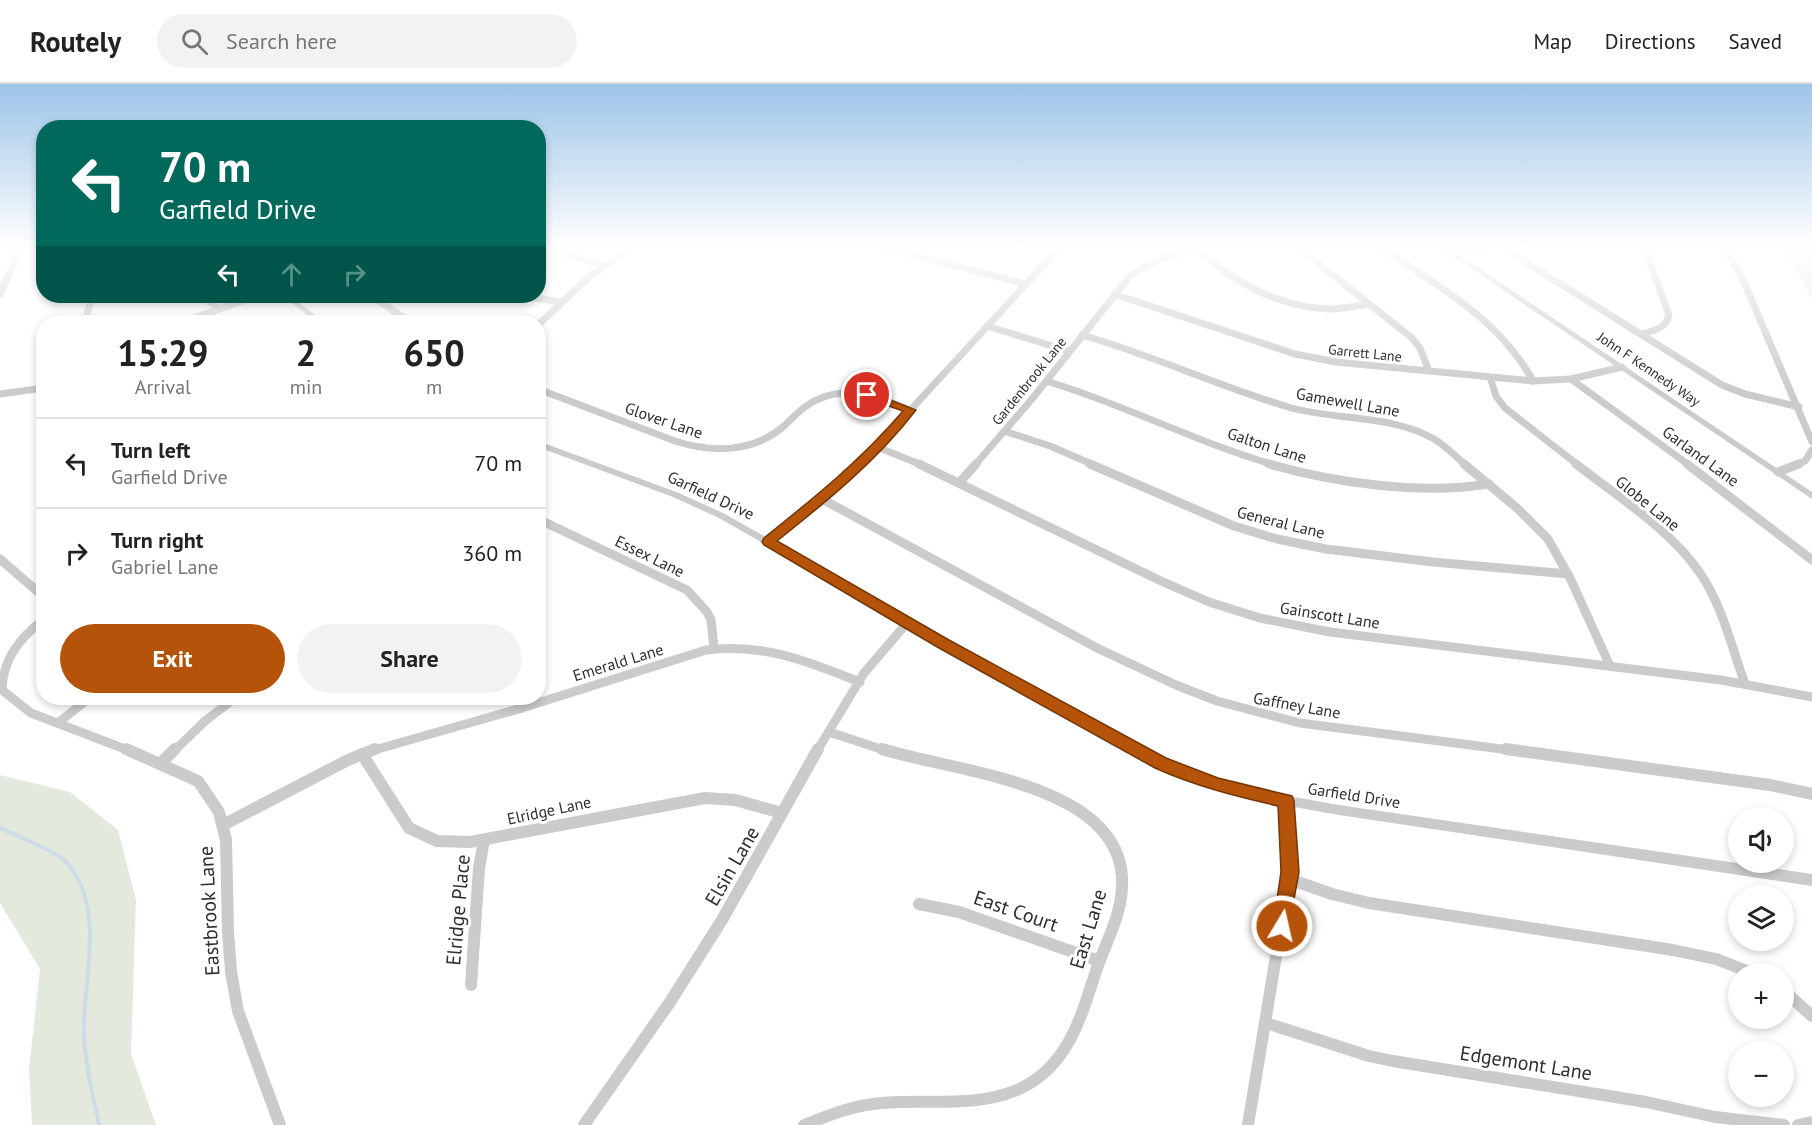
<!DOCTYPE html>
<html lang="en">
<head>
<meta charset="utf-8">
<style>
	:root { --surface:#fff; --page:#f2f2f2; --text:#222; --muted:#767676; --line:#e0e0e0; --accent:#b45309 }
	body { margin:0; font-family:"PT Sans",sans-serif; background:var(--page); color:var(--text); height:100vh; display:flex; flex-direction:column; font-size:22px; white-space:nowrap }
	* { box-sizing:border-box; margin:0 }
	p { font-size:20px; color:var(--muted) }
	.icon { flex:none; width:33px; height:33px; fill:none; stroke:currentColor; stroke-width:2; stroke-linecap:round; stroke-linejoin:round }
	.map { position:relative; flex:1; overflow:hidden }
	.side { position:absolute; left:36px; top:231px; width:510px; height:390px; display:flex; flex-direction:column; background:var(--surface); border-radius:24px; box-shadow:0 3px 9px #0003 }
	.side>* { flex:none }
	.top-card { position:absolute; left:36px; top:36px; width:510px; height:183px; border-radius:24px; box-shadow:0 3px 9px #0003; background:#00695c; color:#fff; overflow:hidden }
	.buttons { position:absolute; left:1728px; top:723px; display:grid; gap:12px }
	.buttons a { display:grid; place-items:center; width:66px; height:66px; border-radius:50%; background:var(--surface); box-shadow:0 3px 9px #0003; font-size:30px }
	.pin { position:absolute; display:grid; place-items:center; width:51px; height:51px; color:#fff; margin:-26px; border:3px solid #fff; border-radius:50%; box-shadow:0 2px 6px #0007 }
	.me { position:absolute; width:66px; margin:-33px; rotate:9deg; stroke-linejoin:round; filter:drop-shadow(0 0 4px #0008) }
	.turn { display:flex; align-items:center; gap:21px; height:126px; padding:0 24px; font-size:27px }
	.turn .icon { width:78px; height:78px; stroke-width:2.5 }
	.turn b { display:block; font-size:42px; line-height:51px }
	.lanes { display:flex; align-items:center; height:57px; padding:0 24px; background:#0003; justify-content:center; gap:30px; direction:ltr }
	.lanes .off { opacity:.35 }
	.eta { display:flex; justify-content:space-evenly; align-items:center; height:102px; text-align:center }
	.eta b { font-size:36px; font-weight:700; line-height:42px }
	.cta { display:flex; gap:12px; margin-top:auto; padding:12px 24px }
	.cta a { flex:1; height:69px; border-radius:36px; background:var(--accent); color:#fff; font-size:24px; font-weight:700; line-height:69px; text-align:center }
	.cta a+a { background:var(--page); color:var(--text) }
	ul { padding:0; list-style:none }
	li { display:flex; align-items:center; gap:18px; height:90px; padding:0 24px; border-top:2px solid var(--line) }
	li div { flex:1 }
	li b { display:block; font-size:22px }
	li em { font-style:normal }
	header { display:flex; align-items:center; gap:36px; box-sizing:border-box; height:84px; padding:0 30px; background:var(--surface); border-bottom:2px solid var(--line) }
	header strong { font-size:28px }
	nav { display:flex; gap:33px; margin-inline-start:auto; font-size:21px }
	.search { width:420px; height:54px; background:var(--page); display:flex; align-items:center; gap:15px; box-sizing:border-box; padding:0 21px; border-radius:33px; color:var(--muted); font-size:22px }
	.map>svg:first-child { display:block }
	.green { fill:#e4e9dd }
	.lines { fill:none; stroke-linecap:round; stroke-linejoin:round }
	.stream { stroke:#ccdde7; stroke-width:4 }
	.minor-far2 { stroke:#cbcbcb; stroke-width:7 }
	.minor-far1 { stroke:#cbcbcb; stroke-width:9 }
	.minor { stroke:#cbcbcb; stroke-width:12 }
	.tertiary { fill:#cbcbcb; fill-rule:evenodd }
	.route { fill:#b45309; stroke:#753606; stroke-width:1.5 }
	.labels { text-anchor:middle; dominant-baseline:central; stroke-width:6; stroke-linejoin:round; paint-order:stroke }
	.far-street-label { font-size:14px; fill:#2e2e2e; stroke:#fff }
	.street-label { font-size:16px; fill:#2e2e2e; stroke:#fff }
	.near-street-label { font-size:20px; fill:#2e2e2e; stroke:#fff }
</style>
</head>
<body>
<header>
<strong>Routely</strong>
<div class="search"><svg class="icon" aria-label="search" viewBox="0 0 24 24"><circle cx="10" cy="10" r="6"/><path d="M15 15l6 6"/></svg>Search here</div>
<nav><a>Map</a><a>Directions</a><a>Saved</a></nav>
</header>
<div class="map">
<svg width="1812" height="1041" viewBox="0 0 1812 1041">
	<rect width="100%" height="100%" fill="#fff"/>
	<!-- green -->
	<g class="green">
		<polygon points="1783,162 1812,162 1812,216"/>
		<polygon points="0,691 70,708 118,746 136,816 131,970 156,1041 32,1041 29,985 40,885 0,819"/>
	</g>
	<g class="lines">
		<!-- stream -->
		<path class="stream" d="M0,744C15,751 55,767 65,777C108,822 82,896 84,951C85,981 93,1011 99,1041"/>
		<!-- minor-far2 -->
		<g class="minor-far2">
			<polyline points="543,162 604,182"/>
			<polyline points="881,162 1025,200"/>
			<polyline points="1296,162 1411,253 1420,264 1429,287"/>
			<path d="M1379,162C1436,201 1499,234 1533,297"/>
			<polyline points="1500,162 1722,301 1745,310 1799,323"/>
			<polyline points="1725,162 1744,198 1812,358"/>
			<path d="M1196,165C1233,197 1278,223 1328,225C1342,225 1355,222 1369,220"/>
			<polyline points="1451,169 1491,162"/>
			<polyline points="0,210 22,162"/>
			<polyline points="1114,210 1295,270 1336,278 1533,297 1571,295 1622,283"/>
			<polyline points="203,212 219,225"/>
			<polyline points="372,212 410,238"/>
			<polyline points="525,212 560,218"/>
			<polyline points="85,238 92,212"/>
			<polyline points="182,238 257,212"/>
			<polyline points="538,241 590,192 635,162"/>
			<polyline points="987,242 1069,267"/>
			<path d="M1641,250C1653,247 1666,245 1669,231L1644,162"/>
			<path d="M1082,251C1152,271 1218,302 1288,323C1336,337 1390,330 1434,355C1446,362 1456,373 1466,381"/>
			<polyline points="1490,293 1496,312 1505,324 1578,381"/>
			<polyline points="1571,295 1689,381"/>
			<path d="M1046,297C1124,320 1197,359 1275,381"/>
			<path d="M538,305L675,357C712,369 753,369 784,342C796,331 805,320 821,314C850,302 882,314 910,326"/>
			<polyline points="0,310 44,304"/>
			<polyline points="1004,347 1050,362 1094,381"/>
			<polyline points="877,363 922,381"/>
			<polyline points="860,381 1061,162"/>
			<path d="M975,381L1032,315L1130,192C1155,174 1181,167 1211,162"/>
			<polyline points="1795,381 1805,377 1812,366"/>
		</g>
		<!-- minor-far1 -->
		<g class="minor-far1">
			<polyline points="919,380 1161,497 1209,518 1260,534 1330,548 1721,596 1812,613"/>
			<polyline points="1090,380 1234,442 1277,455 1326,465 1433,478 1568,490"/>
			<path d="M1269,380C1336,399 1420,411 1489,400"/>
			<polyline points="1464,380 1517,424 1548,455 1571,496 1610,582"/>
			<path d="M1576,380C1618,413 1669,444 1700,489C1722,521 1732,564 1745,600"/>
			<polyline points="1687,380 1812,476"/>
			<polyline points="1778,388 1799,380"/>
			<polyline points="959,399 976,380"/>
			<polyline points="822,415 1097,564 1176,601 1217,617 1300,639 1517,667"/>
			<polyline points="538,435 687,506 707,528 711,536 714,564"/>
			<polyline points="768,457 820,418 861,380"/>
			<polyline points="0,475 44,513"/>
			<path d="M44,535C20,554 3,574 2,606L31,629L130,667"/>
			<polyline points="516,614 522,624"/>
			<polyline points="58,639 89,614"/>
			<polyline points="829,648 887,667"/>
			<polyline points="174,667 205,637 235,614"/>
			<path d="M371,667L522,624L706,566C765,559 806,577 860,598"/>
			<polyline points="817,667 864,589 907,539"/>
		</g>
		<!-- minor -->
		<g class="minor">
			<polyline points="126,665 198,697 219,728 226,756 228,847 231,888 238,927 280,1041"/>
			<polyline points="1506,665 1770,701 1812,710"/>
			<polyline points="362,670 409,744 437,757 470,758 705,714 735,716 782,729"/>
			<polyline points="161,679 175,665"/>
			<polyline points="223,741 348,676 375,665"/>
			<polyline points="1289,795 1332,810 1369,819 1673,866 1716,875 1755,890"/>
			<polyline points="919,820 959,828 1099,877"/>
			<polyline points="471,901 479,784 484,756"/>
			<polyline points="1784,907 1812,932"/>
			<polyline points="1266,939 1369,972 1393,977 1646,1018 1715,1033 1784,1041"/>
			<polyline points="584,1041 670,918 722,836 818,665"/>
			<path d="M804,1041C830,1031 854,1021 882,1019C927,1015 974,1024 1017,1006C1066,985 1080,937 1095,890C1104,862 1121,833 1122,803C1128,699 953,688 882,665"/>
			<polyline points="1248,1041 1290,788 1286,717"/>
			<polyline points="1798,1041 1812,1038"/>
		</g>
		<!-- tertiary -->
		<g class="tertiary">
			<polygon points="1438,162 1446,162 1812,408 1812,415"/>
			<polygon points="283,212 291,212 324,238 316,238"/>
			<polygon points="538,357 679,409 725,430 1109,647 1192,688 1248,705 1339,721 1812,790 1812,802 1339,731 1248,715 1189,697 1101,653 719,434 673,413 538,363"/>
		</g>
	</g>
	<!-- sky -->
	<linearGradient id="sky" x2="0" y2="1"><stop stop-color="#9dc4e8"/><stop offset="0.53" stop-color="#fff"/><stop offset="1" stop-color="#fff" stop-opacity="0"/></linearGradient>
	<rect width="1812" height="308" fill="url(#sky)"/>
	<!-- route -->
	<path class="route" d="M867,307L916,326C877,377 827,417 777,457L949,556L1166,674L1218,694L1292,712L1294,717L1299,788L1288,848L1282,851L1276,848L1273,842L1281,788L1278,722C1235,712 1195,702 1155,684L939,564L764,461L762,458L764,454C815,413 860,377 903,327L863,313V308Z"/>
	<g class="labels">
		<!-- far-street labels -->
		<g class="far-street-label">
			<text transform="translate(1365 269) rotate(6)">Garrett Lane</text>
			<text transform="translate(1649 285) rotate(34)">John F Kennedy Way</text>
			<text transform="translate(1029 297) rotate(-51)">Gardenbrook Lane</text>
		</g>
		<!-- street labels -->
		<g class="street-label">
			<text transform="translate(1348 318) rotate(10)">Gamewell Lane</text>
			<text transform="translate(664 336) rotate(19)">Glover Lane</text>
			<text transform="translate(1267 361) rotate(18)">Galton Lane</text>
			<text transform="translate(1701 372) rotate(36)">Garland Lane</text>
			<text transform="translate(711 411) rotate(25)">Garfield Drive</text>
			<text transform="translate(1648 419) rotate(39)">Globe Lane</text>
			<text transform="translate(1281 438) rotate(14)">General Lane</text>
			<text transform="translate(650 472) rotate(26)">Essex Lane</text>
			<text transform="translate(1330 531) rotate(9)">Gainscott Lane</text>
			<text transform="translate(618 578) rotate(-17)">Emerald Lane</text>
			<text transform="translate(1297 621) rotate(10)">Gaffney Lane</text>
			<text transform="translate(1354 711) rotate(9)">Garfield Drive</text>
			<text transform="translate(549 726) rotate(-12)">Elridge Lane</text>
		</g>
		<!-- near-street labels -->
		<g class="near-street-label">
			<text transform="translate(732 782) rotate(-60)">Elsin Lane</text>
			<text transform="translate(458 826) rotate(-85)">Elridge Place</text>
			<text transform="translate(209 827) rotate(-93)">Eastbrook Lane</text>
			<text transform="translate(1016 827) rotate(19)">East Court</text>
			<text transform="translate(1088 845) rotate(-73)">East Lane</text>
			<text transform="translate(1526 979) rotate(9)">Edgemont Lane</text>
		</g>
	</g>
</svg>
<div class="buttons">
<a><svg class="icon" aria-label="sound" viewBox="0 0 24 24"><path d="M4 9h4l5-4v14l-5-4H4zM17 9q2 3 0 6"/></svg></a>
<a><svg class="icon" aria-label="layers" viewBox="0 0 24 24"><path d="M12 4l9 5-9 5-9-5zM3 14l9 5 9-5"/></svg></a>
<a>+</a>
<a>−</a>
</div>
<div class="pin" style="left:867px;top:311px;background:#d93025"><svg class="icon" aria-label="arrive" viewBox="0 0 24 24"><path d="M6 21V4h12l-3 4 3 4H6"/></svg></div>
<svg class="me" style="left:1282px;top:842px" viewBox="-20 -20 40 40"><circle r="17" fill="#b45309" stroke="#fff" stroke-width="3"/><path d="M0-11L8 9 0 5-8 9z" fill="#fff"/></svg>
<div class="top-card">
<div class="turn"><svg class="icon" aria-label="left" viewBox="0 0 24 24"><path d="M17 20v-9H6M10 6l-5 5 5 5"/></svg><div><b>70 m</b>Garfield Drive</div></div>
<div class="lanes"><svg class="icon" aria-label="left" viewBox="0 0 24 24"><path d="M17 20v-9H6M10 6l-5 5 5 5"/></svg><svg class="icon off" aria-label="ahead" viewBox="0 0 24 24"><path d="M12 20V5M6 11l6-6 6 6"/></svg><svg class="icon off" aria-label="right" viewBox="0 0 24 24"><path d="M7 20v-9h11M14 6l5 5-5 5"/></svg></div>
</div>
<section class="side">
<div class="eta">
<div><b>15:29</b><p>Arrival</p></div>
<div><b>2</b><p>min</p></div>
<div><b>650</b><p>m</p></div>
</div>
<ul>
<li><svg class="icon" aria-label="left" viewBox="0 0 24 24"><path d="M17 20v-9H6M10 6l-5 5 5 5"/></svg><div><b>Turn left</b><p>Garfield Drive</p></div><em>70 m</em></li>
<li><svg class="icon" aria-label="right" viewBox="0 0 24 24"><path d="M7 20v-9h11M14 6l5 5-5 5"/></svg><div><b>Turn right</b><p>Gabriel Lane</p></div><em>360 m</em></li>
</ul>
<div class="cta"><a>Exit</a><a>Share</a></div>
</section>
</div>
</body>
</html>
